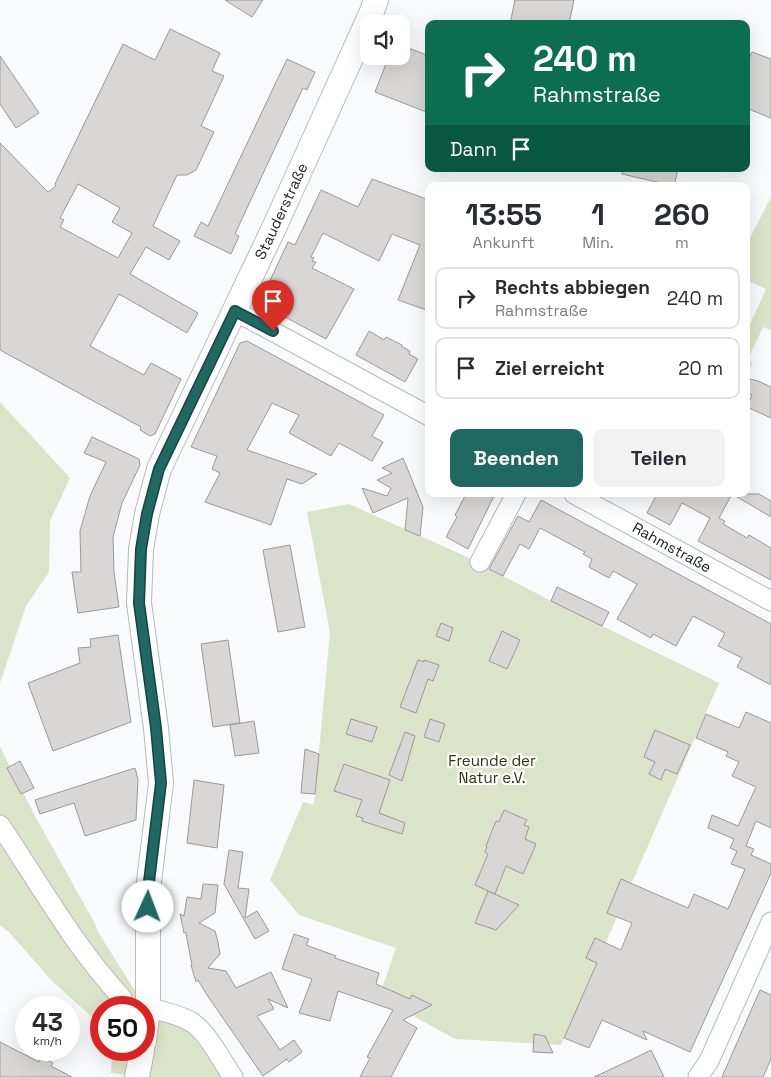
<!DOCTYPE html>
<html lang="de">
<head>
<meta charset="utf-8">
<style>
	:root { --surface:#fff; --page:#f2f2f3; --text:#2b2b33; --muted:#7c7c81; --line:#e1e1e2; --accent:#1f6962 }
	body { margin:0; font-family:"Space Grotesk",sans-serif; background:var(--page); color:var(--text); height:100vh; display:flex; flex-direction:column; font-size:19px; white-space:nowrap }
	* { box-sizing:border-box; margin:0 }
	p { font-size:16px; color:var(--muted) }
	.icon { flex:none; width:28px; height:28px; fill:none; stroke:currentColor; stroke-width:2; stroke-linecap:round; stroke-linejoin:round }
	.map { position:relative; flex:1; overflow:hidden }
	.drawer { position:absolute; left:425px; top:182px; width:325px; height:315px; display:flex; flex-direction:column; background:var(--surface); border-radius:10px; box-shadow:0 5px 20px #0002 }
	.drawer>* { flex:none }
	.top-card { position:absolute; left:425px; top:20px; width:325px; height:152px; border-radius:10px; box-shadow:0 5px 20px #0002; background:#0b6e4f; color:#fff; overflow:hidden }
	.buttons { position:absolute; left:360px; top:15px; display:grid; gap:10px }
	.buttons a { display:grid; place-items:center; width:50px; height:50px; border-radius:10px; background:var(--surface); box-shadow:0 5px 20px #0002; font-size:25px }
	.speed { position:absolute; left:15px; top:996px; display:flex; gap:10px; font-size:25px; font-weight:700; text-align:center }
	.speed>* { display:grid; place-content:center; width:65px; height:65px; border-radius:50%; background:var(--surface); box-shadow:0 5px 20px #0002; line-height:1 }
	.speed small { font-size:12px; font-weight:400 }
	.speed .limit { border:8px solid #d22; background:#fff; color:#111 }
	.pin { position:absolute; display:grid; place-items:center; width:42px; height:42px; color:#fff; margin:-51px -21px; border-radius:50% 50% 50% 0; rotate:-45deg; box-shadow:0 0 5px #0007 }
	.pin .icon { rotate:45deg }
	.me { position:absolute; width:55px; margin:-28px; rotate:2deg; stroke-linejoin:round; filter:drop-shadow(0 0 4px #0008) }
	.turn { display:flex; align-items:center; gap:18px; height:105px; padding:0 25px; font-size:22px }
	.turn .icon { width:65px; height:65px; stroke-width:2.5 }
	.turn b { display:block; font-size:35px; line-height:42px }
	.then { display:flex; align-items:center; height:48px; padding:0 25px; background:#0003; gap:10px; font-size:19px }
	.eta { display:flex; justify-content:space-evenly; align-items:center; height:85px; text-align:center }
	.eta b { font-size:30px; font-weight:700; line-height:35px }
	.action { display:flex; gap:10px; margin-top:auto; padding:10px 25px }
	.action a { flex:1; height:58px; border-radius:10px; background:var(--accent); color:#fff; font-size:20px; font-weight:700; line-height:58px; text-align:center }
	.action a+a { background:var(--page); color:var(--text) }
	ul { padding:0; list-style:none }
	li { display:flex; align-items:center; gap:15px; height:62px; margin:0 10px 8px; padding:0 15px; border:2px solid var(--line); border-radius:10px }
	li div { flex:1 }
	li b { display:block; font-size:19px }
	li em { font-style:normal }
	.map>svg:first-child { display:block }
	.green { fill:#dbe3c8 }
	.building { fill:#d9d7d6; stroke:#9b9898; fill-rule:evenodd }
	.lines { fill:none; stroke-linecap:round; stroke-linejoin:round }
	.minor-casing { stroke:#b8b9bb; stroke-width:21 }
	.major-casing { stroke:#b8b9bb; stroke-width:26 }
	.minor { stroke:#fff; stroke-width:19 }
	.major { stroke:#fff; stroke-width:24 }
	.route-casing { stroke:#144440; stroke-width:12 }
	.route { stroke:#1f6962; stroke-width:9 }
	.labels { text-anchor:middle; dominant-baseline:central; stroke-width:4.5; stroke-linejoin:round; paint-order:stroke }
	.street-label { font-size:15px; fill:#222323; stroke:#fff }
	.park-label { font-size:15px; fill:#2b3309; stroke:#fff }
</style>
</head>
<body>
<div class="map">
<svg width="771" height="1077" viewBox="0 0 771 1077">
	<rect width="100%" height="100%" fill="#f9fafc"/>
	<!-- green -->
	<g class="green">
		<polygon points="771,197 771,330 763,327 747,361 753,363 746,374 746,333 766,289 746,280 746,246"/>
		<polygon points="0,402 70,478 50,521 49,572 26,606 0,683"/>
		<polygon points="349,504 465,556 551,601 719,683 561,1045 455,1039 379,997 396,948 299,915 270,880 303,802 314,805 330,632 307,512"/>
		<polygon points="0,747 35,816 94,922 98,932 146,1008 101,1008 101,1025 53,982 9,932 0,925"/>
		<polygon points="148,1010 184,1021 230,1077 138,1077"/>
		<polygon points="112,1050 141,1050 136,1076 111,1073"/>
	</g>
	<!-- building -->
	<g class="building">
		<polygon points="225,0 263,0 252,17"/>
		<polygon points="515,0 574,0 569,24 510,24"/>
		<path d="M170,29L220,53L212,71L224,76L201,126L214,132L196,170L187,175H177L153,226L180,241L169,260L146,247L130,274L198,313L187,333L119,294L90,346L144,375L151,363L181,379L155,434L150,436L140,430L141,427L0,350V143L48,192L56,186L55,184L123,44L155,60ZM78,184L120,208L112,222L132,233L118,258L60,227L64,220L60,218Z"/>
		<polygon points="401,45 429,56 429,113 375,92 389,56 401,56"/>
		<polygon points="752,52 771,59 771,118 746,108 746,66"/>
		<polygon points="0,56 39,113 16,128 0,104"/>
		<polygon points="287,59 315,72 307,90 303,88 260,180 235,234 239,236 231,254 194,236 201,222 208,226"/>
		<polygon points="623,169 678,169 674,186 622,174"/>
		<polygon points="372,179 429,200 429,311 398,300 420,245 392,234 379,261 323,233 311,257 314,258 312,261 316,262 312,268 354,289 326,339 263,305 261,300 288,242 295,245 321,190 358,207"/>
		<polygon points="369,331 384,340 386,337 402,345 401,346 410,351 409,354 418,359 405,382 356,355"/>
		<polygon points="247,341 384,415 372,436 383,442 372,461 339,443 331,456 289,433 299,415 272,403 247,450 317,474 302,484 287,479 271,525 205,502 220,473 212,469 217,456 191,447 240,343"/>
		<polygon points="746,378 758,381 771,387 771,418 747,407 752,395 746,392"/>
		<polygon points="92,437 139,459 140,465 122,503 113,537 114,572 119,607 78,613 72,572 81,572 80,531 90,496 106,462 84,453"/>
		<polygon points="403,458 423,507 420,536 405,530 408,498 373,513 362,488 387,496 391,488 377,480 392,473 382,468"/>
		<polygon points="466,494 495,494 468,549 446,537 457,517 455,515"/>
		<polygon points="657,494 732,494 719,518 725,521 723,524 747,538 749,535 771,548 771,580 698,541 710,518 682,503 670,525 647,513"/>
		<polygon points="732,494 759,494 771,501 771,517"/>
		<polygon points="541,500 771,624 771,685 737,667 742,658 718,646 725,633 693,616 676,646 653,634 651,638 617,619 637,584 613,571 609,578 589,567 592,559 583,554 585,552 540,528 529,549 520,544 503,576 489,569 518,516 529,522"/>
		<polygon points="290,545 305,627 278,632 263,550"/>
		<polygon points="557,587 609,612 602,626 551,601"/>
		<polygon points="441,623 453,628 449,641 436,636"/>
		<polygon points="502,631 520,640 507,669 489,661"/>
		<polygon points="118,635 131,722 53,751 28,683 80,663 78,648 91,647 90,639"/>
		<polygon points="228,640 240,723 213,727 201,644"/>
		<polygon points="418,660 424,662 424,660 439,665 433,681 428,679 416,713 400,707"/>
		<polygon points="746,712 771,723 771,828 756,821 746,846 754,849 751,855 771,864 771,873 690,1052 643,1031 647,1040 602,1020 589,1048 564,1038 597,963 586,958 595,938 621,950 632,923 607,913 621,879 688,908 694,894 728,909 745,869 731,864 737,851 730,848 734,839 708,828 712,815 738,826 756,787 732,776 739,762 726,756 728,752 696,738 706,714 739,728"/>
		<polygon points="351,719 377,727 372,742 346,734"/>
		<polygon points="430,719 445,724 439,742 424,737"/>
		<polygon points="254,721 259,753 235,756 230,725"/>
		<polygon points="655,730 690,745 677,774 665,769 661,780 649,774 655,762 644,757"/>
		<polygon points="405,732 415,736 402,781 389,775"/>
		<polygon points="305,749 319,754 315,794 301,793"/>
		<polygon points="20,761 34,788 21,794 7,768"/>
		<polygon points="344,764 390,780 379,813 405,823 402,834 362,821 363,818 356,816 362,800 334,791"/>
		<polygon points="135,768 138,779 136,820 85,836 74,803 40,814 35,800"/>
		<polygon points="194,780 224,785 217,848 187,843"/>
		<polygon points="504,810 527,820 524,825 529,827 525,839 536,844 523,874 506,866 495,894 475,885 488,854 485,852 487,847 486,846 496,821 499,822"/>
		<polygon points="229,850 243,852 238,888 249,889 245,918 257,911 269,931 255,939 224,884"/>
		<polygon points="203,884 218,885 215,913 199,923 215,931 218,942 220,954 208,968 226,971 236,988 271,972 288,1008 268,999 274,1009 257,1016 280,1050 294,1040 302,1052 289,1062 286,1058 287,1059 263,1076 207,995 198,980 196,982 191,965 192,965 186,934 185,932 184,933 180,914 184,916 187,897 201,899"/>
		<polygon points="488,891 519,905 496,930 475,923"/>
		<polygon points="294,934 309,939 306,945 336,956 335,958 379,973 376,984 410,999 412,995 432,1005 403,1020 417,1028 391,1077 360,1077 370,1058 367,1057 393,1010 338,991 330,1021 299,1013 312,979 282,969"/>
		<polygon points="760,990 771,995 771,1059 763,1077 722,1077"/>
		<polygon points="534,1034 545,1036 553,1053 533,1052"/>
		<polygon points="0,1042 39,1062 41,1057 53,1063 51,1066 72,1077 0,1077"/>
		<polygon points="651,1050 664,1077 594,1077 637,1057"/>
	</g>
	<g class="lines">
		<!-- minor casing -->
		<g class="minor-casing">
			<g id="minor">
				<polyline points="235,311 429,416"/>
				<polyline points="574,494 771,601"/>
				<polyline points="480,562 516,494"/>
				<path d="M0,825C39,883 74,946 122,998"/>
				<path d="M148,1007C162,1012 180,1014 193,1023C210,1036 221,1060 233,1077"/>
				<polyline points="698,1077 709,1061 771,922"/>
			</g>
		</g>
		<!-- major casing -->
		<g class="major-casing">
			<g id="major">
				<polyline points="144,1041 148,1007 148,890 161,783 156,728 139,603 141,549 147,514 159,469 273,230 371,14 376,0"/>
				<polyline points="137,1077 142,1050"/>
			</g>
		</g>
		<!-- minor -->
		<use href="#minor" class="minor"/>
		<!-- major -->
		<use href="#major" class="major"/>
	</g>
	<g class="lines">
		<!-- route casing -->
		<g class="route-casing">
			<polyline id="route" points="148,907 148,890 161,783 156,728 139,603 141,549 147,514 159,469 235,311 273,331"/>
		</g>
		<!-- route -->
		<use href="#route" class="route"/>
	</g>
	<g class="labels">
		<!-- street labels -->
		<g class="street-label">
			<text transform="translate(281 211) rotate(-65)">Stauderstraße</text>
			<text transform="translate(672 547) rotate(29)">Rahmstraße</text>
		</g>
		<!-- park labels -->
		<g class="park-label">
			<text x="492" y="760">Freunde der<tspan x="492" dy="17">Natur e.V.</tspan></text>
		</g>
	</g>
</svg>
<div class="buttons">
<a><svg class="icon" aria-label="sound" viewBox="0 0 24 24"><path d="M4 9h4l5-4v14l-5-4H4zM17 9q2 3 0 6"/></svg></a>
</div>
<div class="speed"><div>43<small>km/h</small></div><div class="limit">50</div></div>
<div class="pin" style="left:273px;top:331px;background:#d93025"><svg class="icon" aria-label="arrive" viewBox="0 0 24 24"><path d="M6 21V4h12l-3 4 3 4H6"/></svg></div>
<svg class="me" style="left:148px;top:907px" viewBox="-20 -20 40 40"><circle r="19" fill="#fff"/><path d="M0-13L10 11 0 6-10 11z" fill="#1f6962"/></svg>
<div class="top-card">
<div class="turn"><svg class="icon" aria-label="right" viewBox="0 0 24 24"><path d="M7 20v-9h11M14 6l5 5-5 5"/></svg><div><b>240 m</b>Rahmstraße</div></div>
<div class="then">Dann<svg class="icon" aria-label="arrive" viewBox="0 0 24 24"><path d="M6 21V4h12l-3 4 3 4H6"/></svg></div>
</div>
<section class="drawer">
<div class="eta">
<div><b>13:55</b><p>Ankunft</p></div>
<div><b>1</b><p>Min.</p></div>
<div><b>260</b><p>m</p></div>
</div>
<ul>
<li><svg class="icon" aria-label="right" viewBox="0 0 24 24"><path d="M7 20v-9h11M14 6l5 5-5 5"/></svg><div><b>Rechts abbiegen</b><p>Rahmstraße</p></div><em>240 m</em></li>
<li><svg class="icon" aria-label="arrive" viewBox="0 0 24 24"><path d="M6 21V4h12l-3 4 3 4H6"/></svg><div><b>Ziel erreicht</b></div><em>20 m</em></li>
</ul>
<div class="action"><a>Beenden</a><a>Teilen</a></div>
</section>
</div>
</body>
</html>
